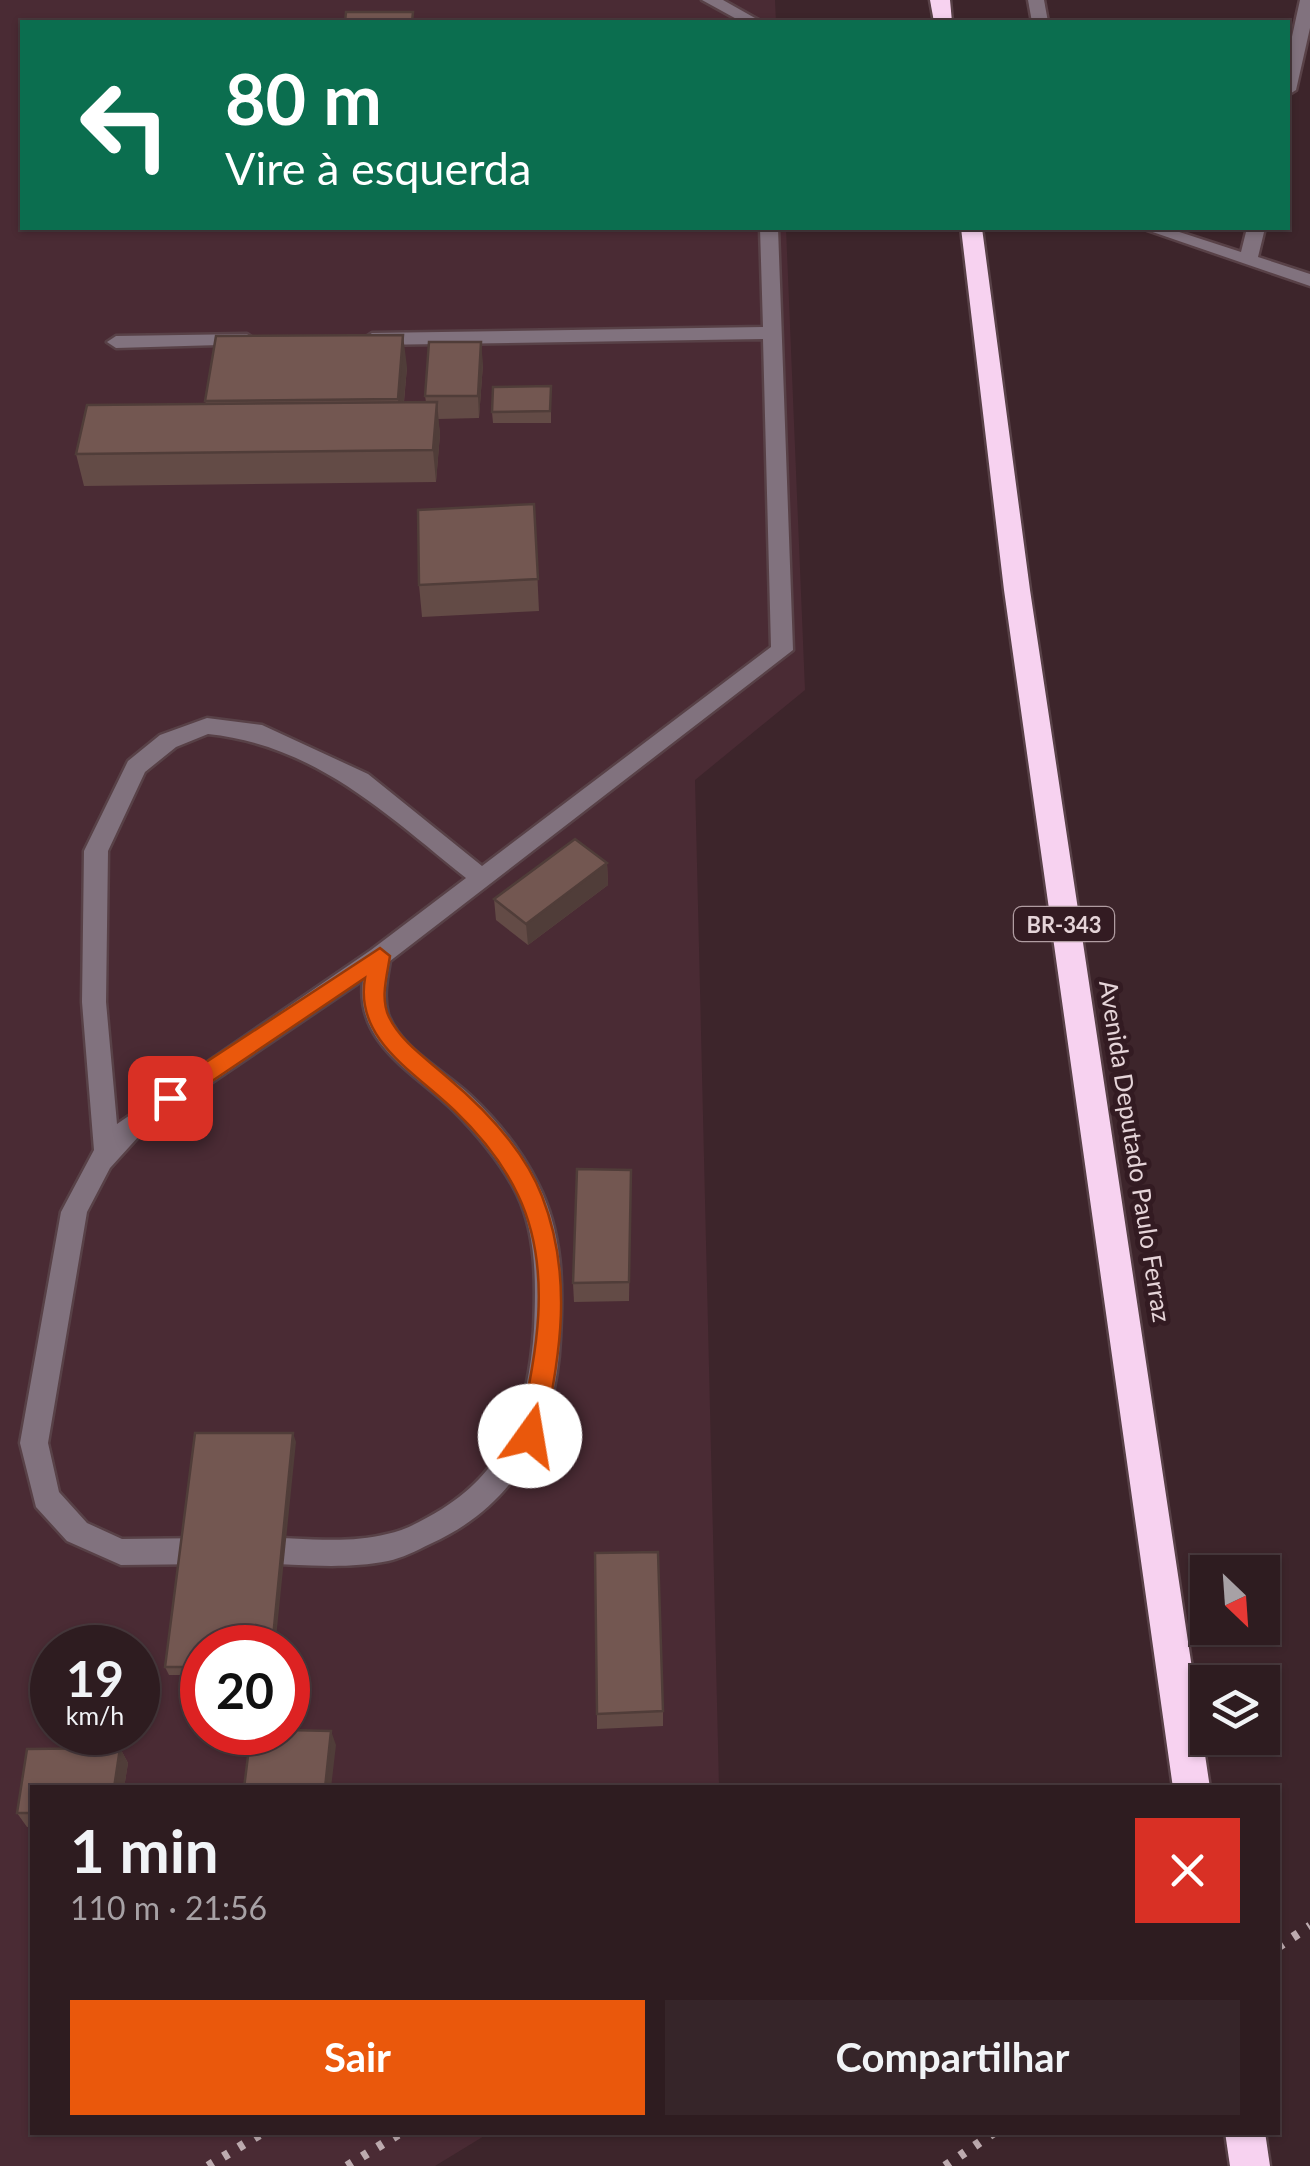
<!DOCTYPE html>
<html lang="pt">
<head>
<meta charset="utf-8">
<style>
	:root { --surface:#2e1c20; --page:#362529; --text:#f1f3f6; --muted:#a7a1a5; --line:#493a3e; --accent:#ea580c }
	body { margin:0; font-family:Lato,sans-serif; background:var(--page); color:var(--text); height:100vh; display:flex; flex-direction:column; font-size:38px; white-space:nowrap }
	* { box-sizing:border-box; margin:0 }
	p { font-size:32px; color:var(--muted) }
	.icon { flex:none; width:55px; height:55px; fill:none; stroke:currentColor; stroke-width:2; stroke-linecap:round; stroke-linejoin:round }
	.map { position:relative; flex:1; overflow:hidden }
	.sheet { position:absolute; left:30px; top:1785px; width:1250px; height:350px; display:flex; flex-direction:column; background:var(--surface); border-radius:0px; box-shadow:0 2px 8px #0004,0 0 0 2px var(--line) }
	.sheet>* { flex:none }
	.top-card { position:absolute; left:20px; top:20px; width:1270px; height:210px; border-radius:0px; box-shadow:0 2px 8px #0004,0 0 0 2px var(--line); background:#0b6e4f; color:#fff; overflow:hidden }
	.needle { width:65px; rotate:155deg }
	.controls { position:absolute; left:1190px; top:1555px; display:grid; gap:20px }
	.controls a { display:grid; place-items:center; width:90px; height:90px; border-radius:0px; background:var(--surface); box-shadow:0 2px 8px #0004,0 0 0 2px var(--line); font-size:50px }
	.speed { position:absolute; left:30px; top:1625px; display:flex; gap:20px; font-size:50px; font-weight:700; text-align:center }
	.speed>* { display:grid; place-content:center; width:130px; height:130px; border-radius:50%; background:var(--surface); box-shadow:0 2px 8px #0004,0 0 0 2px var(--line); line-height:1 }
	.speed small { font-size:25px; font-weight:400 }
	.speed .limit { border:15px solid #d22; background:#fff; color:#111 }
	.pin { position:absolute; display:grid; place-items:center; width:85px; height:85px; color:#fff; margin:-42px; border-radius:20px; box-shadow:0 5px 15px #0006 }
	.me { position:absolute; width:110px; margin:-55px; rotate:13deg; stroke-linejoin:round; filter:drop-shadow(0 0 8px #0008) }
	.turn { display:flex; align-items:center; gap:35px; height:210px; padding:0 40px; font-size:45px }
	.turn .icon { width:130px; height:130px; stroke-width:2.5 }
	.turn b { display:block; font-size:70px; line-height:85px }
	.round { display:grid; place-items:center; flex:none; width:105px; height:105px; border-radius:0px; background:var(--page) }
	.headline { display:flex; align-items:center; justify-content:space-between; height:170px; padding:0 40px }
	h1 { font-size:60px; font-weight:700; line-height:75px }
	.button { display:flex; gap:20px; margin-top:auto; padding:20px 40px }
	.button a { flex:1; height:115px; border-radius:0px; background:var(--accent); color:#fff; font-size:40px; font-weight:700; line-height:115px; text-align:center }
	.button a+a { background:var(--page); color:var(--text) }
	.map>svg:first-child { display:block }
	.built { fill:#4a2b34; fill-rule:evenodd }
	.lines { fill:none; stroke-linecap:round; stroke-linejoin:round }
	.minor-casing { stroke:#584147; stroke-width:5 }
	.highway-casing { stroke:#584147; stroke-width:5 }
	.minor { fill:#81727e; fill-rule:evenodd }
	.highway { fill:#f7d2f0; fill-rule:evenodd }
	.rail { stroke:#bdabaf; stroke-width:9; stroke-dasharray:6 12; stroke-linecap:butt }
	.wall { fill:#634b46 }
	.shaded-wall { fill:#503d39 }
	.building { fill:#735751; stroke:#503d39; stroke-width:2.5 }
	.route { fill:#ea580c; stroke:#983908; stroke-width:2.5 }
	.labels { text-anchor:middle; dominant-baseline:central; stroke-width:10; stroke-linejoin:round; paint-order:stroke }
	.shield { fill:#331b22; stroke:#b09ca1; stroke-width:2.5 }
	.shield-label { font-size:22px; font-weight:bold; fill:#e5d4d8 }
	.street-label { font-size:25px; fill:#e5d4d8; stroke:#331b22 }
</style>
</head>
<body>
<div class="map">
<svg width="1310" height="2166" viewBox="0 0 1310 2166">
	<rect width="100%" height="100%" fill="#3d252b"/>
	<!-- built -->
	<path class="built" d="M0,0H775L776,22H22V228H786L805,690L695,780L719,1787L32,1788V2132L489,2133L435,2166H0ZM52,1648H138V1732H52ZM202,1648H288V1732H202Z"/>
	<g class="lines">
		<!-- minor casing -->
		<g class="minor-casing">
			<g id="minor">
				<polygon points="702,0 723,0 762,22 742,22"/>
				<polygon points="1028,0 1044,0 1048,22 1032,22"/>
				<polygon points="1300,0 1310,0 1310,28 1296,90 1288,95 1288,55"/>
				<path d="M760,228H778L793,650L390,961C387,978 383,997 388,1014C400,1048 443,1070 469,1094C496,1119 521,1150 538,1184C563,1233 563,1286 560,1339C556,1431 515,1506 430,1544C416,1551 402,1558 388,1561C344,1570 295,1564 251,1563L241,1559L237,1550L241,1541L251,1537C295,1537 345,1545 387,1534C407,1530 425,1519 442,1509C509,1467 529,1404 534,1329C536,1282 537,1230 514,1188C498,1159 476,1133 453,1110C414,1072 355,1044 363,980L149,1125L110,1168L87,1212L48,1443L59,1492L87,1523L122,1539L211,1538L221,1541L225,1551L221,1561L211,1564L121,1565L67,1541L36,1507L20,1443L61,1212L94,1150L82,1002L84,851L128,761L160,735L207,718L262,725L368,774L482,866L771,647L763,339L372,345L363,339L372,333L763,327ZM208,734C315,745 386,814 466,878L371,950L117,1124L106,1002L108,851L145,772L176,747Z"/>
				<polygon points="1141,228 1167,228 1241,252 1247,228 1265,228 1258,257 1310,274 1310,286"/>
				<polygon points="247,334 256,340 254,344 116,348 107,342 116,336"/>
			</g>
		</g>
		<!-- highway casing -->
		<g class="highway-casing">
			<g id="highway">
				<polygon points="930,0 950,0 952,22 934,22"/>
				<polygon points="961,228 982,228 1030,590 1210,1788 1173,1788 1004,590"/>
				<polygon points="1225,2132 1265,2132 1270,2166 1230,2166"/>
			</g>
		</g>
		<!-- minor -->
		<use href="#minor" class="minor"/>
		<!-- highway -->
		<use href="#highway" class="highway"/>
		<!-- rail -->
		<g class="rail">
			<polyline points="1278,1947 1310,1926"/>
			<polyline points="208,2166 264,2132"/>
			<polyline points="347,2166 402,2132"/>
			<polyline points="945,2166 995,2132"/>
		</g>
	</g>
	<!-- wall -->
	<g class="wall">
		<polygon points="483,364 479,418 438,419 440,434 436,482 84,486 76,454 206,404 205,401 407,367 404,402 426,402 425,396"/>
		<polygon points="551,386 551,423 493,423 492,412"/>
		<polygon points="534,504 539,611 422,617 419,585"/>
		<polygon points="607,863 608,885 528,945 496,920 494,899"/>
		<polygon points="631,1189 629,1301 574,1302 573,1283"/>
		<polygon points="296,1442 202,1648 202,1675 169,1675 165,1667"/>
		<polygon points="663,1711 663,1726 597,1729 597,1714"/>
		<polygon points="120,1748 128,1763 124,1788 32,1788 32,1827 27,1827 17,1813 27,1749"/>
	</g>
	<!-- shaded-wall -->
	<g class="shaded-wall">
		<polygon points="403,335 407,367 401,431 398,399"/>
		<polygon points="481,342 483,364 479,418 478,396"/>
		<polygon points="437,402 440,434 436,482 433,450"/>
		<polygon points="607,863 608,885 528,945 526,924"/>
		<polygon points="293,1433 296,1442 275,1648 272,1648"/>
		<polygon points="331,1731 336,1745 331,1788 325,1788"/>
		<polygon points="120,1748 128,1763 124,1788 114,1788"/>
	</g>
	<!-- building -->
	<g class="building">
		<polygon points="346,12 413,12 412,22 345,22"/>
		<polygon points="403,335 398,399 205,401 216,336"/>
		<polygon points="429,342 481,342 478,396 425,396"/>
		<polygon points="551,386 550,411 492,412 493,387"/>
		<polygon points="437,402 433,450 76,454 87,405"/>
		<polygon points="534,504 538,579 419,585 418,510"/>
		<polygon points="575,839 607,863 526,924 494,899"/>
		<polygon points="577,1169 631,1170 629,1282 573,1283"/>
		<polygon points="195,1433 293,1433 272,1648 202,1648 202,1667 165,1667"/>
		<polygon points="658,1552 663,1711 597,1714 595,1553"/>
		<polygon points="288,1730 331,1731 325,1788 244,1788 251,1732 288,1732"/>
		<polygon points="120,1748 114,1788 32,1788 32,1813 17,1813 27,1749"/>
	</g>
	<!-- route -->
	<path class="route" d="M380,948L390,956C387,976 380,998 389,1017C401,1042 427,1059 447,1077C485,1109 524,1149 542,1196C573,1275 561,1355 543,1436L539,1445L530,1448L522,1445L518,1436C536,1360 554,1270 518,1195C503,1163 479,1134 454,1110C415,1072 354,1040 365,978L178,1104L170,1107L159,1098L162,1091Z"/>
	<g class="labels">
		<!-- shield labels -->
		<rect class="shield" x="1014" y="907" width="100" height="34" rx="8"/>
		<g class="shield-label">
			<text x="1064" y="924">BR-343</text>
		</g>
		<!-- street labels -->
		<g class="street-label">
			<text transform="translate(1136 1151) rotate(81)">Avenida Deputado Paulo Ferraz</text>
		</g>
	</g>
</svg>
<div class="controls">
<a><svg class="needle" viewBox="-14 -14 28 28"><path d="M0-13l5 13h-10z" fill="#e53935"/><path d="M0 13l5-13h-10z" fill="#a7a1a5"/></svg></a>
<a><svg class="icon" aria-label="layers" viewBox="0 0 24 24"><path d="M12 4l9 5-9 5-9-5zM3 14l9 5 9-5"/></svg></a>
</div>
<div class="speed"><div>19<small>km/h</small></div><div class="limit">20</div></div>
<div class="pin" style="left:170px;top:1098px;background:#d93025"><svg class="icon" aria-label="arrive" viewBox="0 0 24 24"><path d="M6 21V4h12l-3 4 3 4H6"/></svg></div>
<svg class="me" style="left:530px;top:1436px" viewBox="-20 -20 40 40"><circle r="19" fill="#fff"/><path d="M0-13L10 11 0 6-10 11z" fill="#ea580c"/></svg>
<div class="top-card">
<div class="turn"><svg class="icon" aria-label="left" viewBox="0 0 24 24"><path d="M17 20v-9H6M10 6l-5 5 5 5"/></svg><div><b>80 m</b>Vire à esquerda</div></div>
</div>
<section class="sheet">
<div class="headline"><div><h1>1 min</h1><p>110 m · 21:56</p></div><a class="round" style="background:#d93025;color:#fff"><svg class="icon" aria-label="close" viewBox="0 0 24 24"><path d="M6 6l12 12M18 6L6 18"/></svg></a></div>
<div class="button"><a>Sair</a><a>Compartilhar</a></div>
</section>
</div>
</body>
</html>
